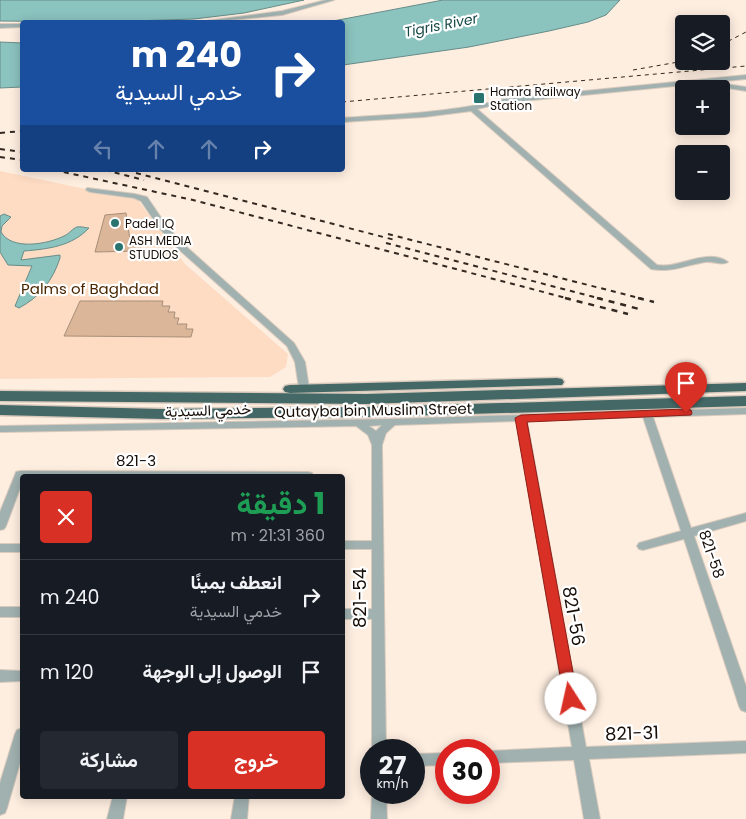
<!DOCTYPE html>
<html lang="ar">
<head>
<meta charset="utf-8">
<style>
	:root { --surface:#171b24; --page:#242831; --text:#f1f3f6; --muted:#9ea1a6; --line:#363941; --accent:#d93025 }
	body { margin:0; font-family:Poppins,Vazirmatn,sans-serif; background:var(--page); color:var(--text); direction:rtl; height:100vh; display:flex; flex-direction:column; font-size:19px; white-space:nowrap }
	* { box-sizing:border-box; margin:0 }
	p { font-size:16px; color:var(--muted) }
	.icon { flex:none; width:28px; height:28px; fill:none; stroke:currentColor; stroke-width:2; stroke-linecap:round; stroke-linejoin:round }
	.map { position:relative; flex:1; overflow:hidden; direction:ltr }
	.sheet { position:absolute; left:20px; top:474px; width:325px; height:325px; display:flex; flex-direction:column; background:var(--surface); border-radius:5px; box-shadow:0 2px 12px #0003; direction:rtl }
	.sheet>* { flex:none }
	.guide { position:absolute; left:20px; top:20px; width:325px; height:152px; border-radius:5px; box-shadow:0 2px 12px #0003; direction:rtl; background:#1a4fa0; color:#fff; overflow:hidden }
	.tools { position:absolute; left:675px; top:15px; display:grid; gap:10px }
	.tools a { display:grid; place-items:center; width:55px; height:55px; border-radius:5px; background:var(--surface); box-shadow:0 2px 12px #0003; font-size:25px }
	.speed { position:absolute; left:360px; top:739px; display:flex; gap:10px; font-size:25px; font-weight:700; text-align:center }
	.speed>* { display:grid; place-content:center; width:65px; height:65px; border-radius:50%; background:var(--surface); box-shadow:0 2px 12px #0003; line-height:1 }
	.speed small { font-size:12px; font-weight:400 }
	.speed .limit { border:8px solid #d22; background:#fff; color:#111 }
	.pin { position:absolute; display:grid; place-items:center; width:42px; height:42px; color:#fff; margin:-51px -21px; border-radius:50% 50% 50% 0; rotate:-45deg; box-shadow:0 0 5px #0007 }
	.pin .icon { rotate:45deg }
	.me { position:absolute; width:55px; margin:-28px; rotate:350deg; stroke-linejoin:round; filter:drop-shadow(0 0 4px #0008) }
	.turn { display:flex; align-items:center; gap:18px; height:105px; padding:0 20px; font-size:22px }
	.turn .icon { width:65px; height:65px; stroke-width:2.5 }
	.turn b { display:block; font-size:35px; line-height:42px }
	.lanes { display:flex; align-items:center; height:48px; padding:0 20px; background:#0003; justify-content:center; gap:25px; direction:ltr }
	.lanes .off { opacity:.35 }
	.round { display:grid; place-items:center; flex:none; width:52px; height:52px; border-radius:5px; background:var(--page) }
	.head { display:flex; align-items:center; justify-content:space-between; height:85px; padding:0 20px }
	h1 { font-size:30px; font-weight:700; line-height:38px; color:#1e9e55 }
	.cta { display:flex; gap:10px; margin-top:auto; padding:10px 20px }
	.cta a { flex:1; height:58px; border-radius:5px; background:var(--accent); color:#fff; font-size:20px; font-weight:700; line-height:58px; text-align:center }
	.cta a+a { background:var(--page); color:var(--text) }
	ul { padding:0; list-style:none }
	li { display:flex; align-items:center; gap:15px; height:75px; padding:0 20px; border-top:1px solid var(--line) }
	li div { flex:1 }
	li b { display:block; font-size:19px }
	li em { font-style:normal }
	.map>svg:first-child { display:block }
	.green { fill:#fddcc3 }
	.water { fill:#8bc3bf; stroke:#688c88 }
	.building { fill:#dbb698; stroke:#a88f7a }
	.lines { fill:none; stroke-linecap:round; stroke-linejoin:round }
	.minor-casing { stroke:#d9cabd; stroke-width:2 }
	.highway-casing { stroke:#d9cabd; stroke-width:3 }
	.minor { fill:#a0b1b0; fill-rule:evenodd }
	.highway { fill:#436866; fill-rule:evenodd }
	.rail-far2 { stroke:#332921; stroke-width:1; stroke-dasharray:4 4; stroke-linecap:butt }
	.rail-far1 { stroke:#332921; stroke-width:2; stroke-dasharray:5 5; stroke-linecap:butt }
	.rail { stroke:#332921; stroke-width:2.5; stroke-dasharray:6 6; stroke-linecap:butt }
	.route { fill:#d93025; stroke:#8d1f18 }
	.poi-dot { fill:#2a7470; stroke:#fff; stroke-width:2 }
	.labels { text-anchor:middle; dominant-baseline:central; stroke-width:4.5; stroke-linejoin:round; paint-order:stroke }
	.far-poi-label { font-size:12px; fill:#160d06; stroke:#fff; text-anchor:start }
	.far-water-label { font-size:14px; font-style:italic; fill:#154845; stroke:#fff }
	.park-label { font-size:15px; fill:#4a2702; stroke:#fff }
	.street-label { font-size:15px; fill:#160d06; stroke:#fff }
	.near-street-label { font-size:18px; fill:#160d06; stroke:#fff }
</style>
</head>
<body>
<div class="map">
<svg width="746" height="819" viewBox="0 0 746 819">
	<rect width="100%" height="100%" fill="#feeee0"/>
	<!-- green -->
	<polygon class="green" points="0,171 138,200 185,264 288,354 286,367 270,377 0,379"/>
	<!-- water -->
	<g class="water">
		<polygon points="0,0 304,0 244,13 194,19 101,22 0,21"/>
		<polygon points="443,0 620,0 606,15 588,22 549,31 469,47 343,65 342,22 328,22"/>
		<polygon points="0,42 22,43 22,87 0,88"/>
		<path d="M4,214L11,217L2,226L1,232C12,251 48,244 64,236C69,234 73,228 77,227C80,226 86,228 89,228C72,246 49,249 24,251L21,260L60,255V258C53,280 40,297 19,308L15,306L32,266L8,265L0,252V216Z"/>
	</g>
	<!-- building -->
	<g class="building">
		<polygon points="126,213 130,240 142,239 140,251 95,252 105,215"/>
		<polygon points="80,301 163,301 162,306 170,306 168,312 175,312 174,318 179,318 177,324 187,324 186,329 193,329 191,337 64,336"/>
	</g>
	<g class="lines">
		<!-- minor casing -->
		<g class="minor-casing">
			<g id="minor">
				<polygon points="326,0 334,0 282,15 211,22 198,22 282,11"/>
				<polygon points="0,24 22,24 22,27 0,28"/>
				<path d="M746,75V79L504,103L477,109L657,265C680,269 707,247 728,262C722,266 713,261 706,262C686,265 671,273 651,269L471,111L424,117L342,122V118C397,114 451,113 504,99Z"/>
				<polygon points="712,82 746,87 746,91 710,85 710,83"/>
				<polygon points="87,188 135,194 147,197 166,225 181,242 294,343 305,362 309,388 307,390 301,390 299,388 295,362 287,346 175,246 160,229 141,201 134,198 90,192 86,190"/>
				<path d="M746,408V414L653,417L691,528L746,513V521L694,536L746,686V712L741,710L739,706L684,539L643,550L639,549L637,546L639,543L681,531L643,417L527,421L586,747L746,741V753L589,759L600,819H584L574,760L489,763V751L572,747L517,421L395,425L386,433L382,445L386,750H372V619H342V609H372V549H342V541H372V445L368,435L356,426L0,432V426L392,419ZM382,425L376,431L369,426Z"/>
				<polygon points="20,471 308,472 312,473 313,476 22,476 22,483 6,526 4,529 0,530 0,512 15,475 16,472"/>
				<rect x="0" y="544" width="22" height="8"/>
				<rect x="0" y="607" width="22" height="10"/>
				<polygon points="0,670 22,671 22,681 0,682"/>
				<polygon points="22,728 22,756 7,808 5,813 0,815 0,783 15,734 17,730"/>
				<polygon points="446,753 446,765 414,766 414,754"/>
				<polygon points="372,792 386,792 387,819 371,819"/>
				<polygon points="113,796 127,796 123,819 107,819"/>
				<polygon points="235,796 249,796 247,819 231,819"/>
			</g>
		</g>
		<!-- highway casing -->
		<g class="highway-casing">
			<g id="highway">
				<polygon points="557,378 562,379 564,382 562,385 290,393 285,392 283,389 285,386 290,385"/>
				<polygon points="746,383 746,391 366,404 0,401 0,391 366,394"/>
				<polygon points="746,396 746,406 366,417 162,419 0,415 0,405 162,409 366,407"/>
			</g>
		</g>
		<!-- minor -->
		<use href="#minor" class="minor"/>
		<!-- highway -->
		<use href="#highway" class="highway"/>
		<!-- rail-far2 -->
		<g class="rail-far2">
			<polyline points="721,45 746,32"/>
			<polyline points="633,70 684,61"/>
			<polyline points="342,102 746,66"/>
		</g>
		<!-- rail-far1 -->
		<g class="rail-far1">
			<polyline points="0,133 22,131"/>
			<polyline points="0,149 22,152"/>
			<polyline points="0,157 22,160"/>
			<polyline points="54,170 193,200 570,299"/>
			<polyline points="105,170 144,180"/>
			<polyline points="136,173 395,240"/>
			<polyline points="388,234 643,299"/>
			<polyline points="386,243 602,299"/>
		</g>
		<!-- rail -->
		<g class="rail">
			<polyline points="565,298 628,314"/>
			<polyline points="597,298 643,310"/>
			<polyline points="638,298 654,302"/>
		</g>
	</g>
	<!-- route -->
	<polygon class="route" points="686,409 691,410 692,413 691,415 527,422 578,699 576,704 571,706 565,704 515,418 521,415"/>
	<!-- markers -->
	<g class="poi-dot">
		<rect x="473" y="92" width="12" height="12" rx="2.5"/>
		<circle cx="115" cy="223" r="5"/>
		<circle cx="119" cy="247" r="5"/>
	</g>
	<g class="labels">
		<!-- far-poi labels -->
		<g class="far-poi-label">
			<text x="490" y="91">Hamra Railway<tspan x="490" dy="14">Station</tspan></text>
			<text x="125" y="223">Padel IQ</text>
			<text x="129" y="240">ASH MEDIA<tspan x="129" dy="14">STUDIOS</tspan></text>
		</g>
		<!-- far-water labels -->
		<g class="far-water-label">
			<text transform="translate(441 25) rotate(-11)">Tigris River</text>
		</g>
		<!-- park labels -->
		<g class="park-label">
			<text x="90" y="288">Palms of Baghdad</text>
		</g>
		<!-- street labels -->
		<g class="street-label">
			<text transform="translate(208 410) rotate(-2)">خدمي السيدية</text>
			<text transform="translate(373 410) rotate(-1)">Qutayba bin Muslim Street</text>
			<text x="136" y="460">821-3</text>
			<text transform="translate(712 554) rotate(71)">821-58</text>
		</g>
		<!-- near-street labels -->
		<g class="near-street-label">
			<text transform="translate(359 598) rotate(-90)">821-54</text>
			<text transform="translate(574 616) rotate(80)">821-56</text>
			<text transform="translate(632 733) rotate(-2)">821-31</text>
		</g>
	</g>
</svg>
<div class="tools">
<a><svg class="icon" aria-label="layers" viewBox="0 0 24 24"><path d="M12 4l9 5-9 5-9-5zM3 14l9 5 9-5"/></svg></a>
<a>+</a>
<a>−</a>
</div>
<div class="speed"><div>27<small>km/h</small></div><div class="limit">30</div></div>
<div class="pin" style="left:686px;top:413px;background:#d93025"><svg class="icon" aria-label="arrive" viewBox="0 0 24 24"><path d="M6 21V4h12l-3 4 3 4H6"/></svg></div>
<svg class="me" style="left:571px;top:699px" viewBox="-20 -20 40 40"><circle r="19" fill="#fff"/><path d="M0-13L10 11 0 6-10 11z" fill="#d93025"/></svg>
<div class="guide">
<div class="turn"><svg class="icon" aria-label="right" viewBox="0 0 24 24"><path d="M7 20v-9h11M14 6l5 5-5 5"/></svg><div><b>240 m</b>خدمي السيدية</div></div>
<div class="lanes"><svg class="icon off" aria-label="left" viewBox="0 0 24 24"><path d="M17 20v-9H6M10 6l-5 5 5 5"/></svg><svg class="icon off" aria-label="ahead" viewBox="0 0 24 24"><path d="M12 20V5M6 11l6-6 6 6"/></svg><svg class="icon off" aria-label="ahead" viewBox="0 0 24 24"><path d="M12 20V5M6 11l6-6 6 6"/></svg><svg class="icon" aria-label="right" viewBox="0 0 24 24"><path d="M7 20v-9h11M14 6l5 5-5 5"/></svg></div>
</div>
<section class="sheet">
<div class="head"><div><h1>1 دقيقة</h1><p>360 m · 21:31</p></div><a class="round" style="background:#d93025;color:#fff"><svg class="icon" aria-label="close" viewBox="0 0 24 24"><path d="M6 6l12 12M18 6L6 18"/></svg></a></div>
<ul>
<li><svg class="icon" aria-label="right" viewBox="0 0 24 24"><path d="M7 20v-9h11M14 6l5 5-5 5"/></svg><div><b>انعطف يمينًا</b><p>خدمي السيدية</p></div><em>240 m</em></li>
<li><svg class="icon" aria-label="arrive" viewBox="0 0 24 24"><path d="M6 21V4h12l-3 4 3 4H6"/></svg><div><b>الوصول إلى الوجهة</b></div><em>120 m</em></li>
</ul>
<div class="cta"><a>خروج</a><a>مشاركة</a></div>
</section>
</div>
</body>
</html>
